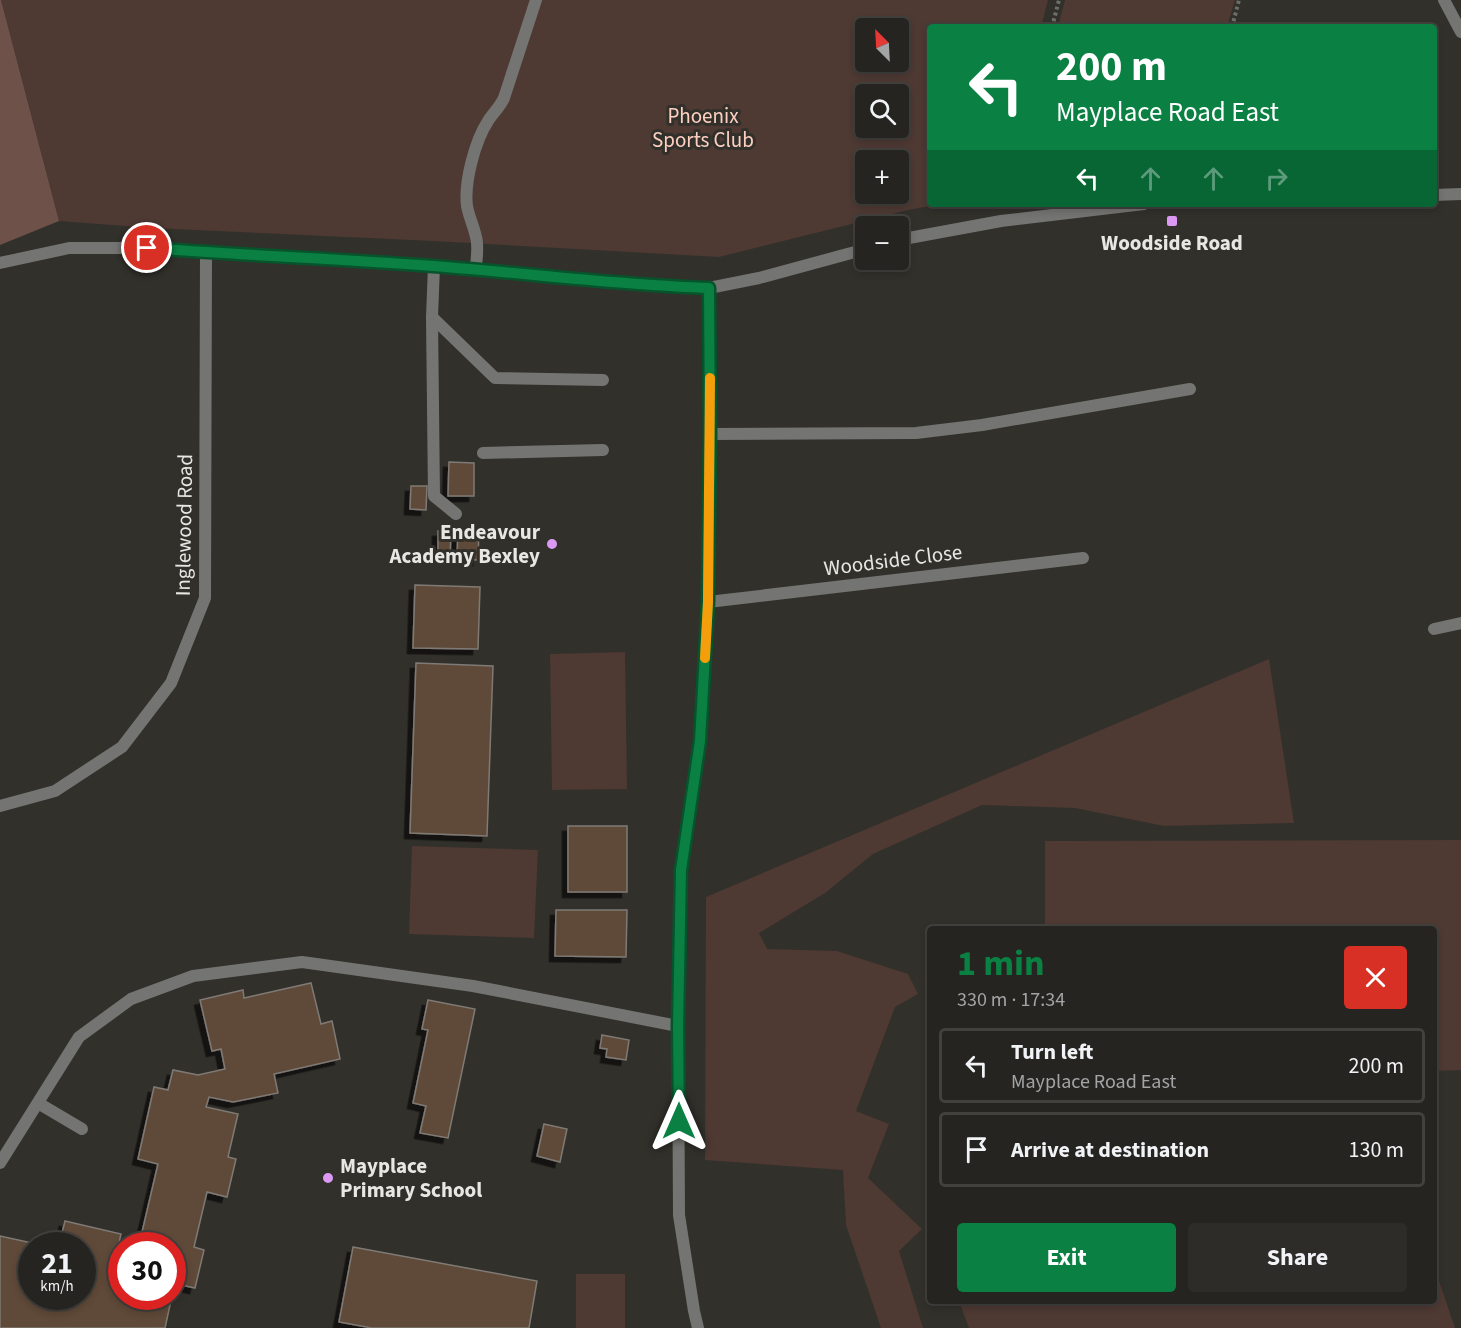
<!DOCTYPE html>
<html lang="en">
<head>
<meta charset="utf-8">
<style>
	:root { --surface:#252420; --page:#2d2c29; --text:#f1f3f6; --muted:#a3a4a5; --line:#42413e; --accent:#0b8043 }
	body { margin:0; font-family:"Source Sans 3",sans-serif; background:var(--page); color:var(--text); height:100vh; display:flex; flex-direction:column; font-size:22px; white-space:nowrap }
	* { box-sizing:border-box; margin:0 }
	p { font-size:20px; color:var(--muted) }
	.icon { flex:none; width:33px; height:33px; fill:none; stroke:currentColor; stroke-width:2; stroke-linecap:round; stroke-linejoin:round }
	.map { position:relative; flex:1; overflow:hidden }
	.sheet { position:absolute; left:927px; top:926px; width:510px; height:378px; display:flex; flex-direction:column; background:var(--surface); border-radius:6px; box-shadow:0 3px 9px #0003,0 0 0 2px var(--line) }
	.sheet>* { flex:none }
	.banner { position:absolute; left:927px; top:24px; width:510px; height:183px; border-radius:6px; box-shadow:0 3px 9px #0003,0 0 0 2px var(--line); background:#0b8043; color:#fff; overflow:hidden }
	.needle { width:39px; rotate:336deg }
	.controls { position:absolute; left:855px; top:18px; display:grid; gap:12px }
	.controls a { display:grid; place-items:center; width:54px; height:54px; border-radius:6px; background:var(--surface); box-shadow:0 3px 9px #0003,0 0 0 2px var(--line); font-size:30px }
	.speed { position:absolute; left:18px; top:1232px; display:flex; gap:12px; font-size:30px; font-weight:700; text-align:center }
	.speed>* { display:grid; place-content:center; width:78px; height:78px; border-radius:50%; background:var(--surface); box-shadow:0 3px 9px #0003,0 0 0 2px var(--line); line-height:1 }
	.speed small { font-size:15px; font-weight:400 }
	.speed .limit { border:9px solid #d22; background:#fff; color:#111 }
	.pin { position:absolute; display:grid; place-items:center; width:51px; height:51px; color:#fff; margin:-26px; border:3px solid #fff; border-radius:50%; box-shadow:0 2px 6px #0007 }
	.me { position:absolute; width:66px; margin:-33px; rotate:0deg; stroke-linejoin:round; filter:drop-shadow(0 0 4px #0008) }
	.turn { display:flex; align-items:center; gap:21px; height:126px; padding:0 30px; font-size:27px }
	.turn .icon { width:78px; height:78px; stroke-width:2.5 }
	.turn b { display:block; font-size:42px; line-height:51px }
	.lanes { display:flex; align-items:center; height:57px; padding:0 30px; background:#0003; justify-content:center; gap:30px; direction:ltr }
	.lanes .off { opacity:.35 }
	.round { display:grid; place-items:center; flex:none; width:63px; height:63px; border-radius:6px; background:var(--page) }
	.head { display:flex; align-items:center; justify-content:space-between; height:102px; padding:0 30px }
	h1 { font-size:36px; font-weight:700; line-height:45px; color:var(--accent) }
	.action { display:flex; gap:12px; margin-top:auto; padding:12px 30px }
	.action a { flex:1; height:69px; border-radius:6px; background:var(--accent); color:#fff; font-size:24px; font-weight:700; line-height:69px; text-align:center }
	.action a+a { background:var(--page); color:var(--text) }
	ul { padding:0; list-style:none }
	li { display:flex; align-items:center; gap:18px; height:75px; margin:0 12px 9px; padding:0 18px; border:3px solid var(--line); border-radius:6px }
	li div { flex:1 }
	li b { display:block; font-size:22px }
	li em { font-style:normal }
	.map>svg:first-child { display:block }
	.green { fill:#4e3933; fill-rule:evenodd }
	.forest { fill:#6e524a }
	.building { fill:#5e4a37; stroke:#7f7a76; stroke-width:1.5; filter:url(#shadow) }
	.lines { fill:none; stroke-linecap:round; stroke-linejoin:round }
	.path { stroke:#6f6e69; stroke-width:4; stroke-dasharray:3 3; stroke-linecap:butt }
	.service { stroke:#747472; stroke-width:12 }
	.minor { stroke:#747472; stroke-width:12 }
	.tertiary { stroke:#747472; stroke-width:12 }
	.route-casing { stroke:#07532c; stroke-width:15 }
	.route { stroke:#0b8043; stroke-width:10 }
	.slow { stroke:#f59e0b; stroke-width:10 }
	.poi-dot { fill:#dc99f4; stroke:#31302b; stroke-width:2 }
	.labels { text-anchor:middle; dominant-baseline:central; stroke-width:6; stroke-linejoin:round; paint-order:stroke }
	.park-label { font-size:21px; fill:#fecfc1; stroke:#31302b }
	.poi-label { font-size:21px; font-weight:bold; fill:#e8e7e4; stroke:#31302b }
	.street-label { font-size:21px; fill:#e8e7e4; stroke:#31302b }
</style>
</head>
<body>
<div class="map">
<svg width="1461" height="1328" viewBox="0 0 1461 1328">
	<defs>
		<filter id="shadow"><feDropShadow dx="-5.5" dy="5.5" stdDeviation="0" flood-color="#0009"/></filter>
	</defs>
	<rect width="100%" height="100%" fill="#31302b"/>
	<!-- green -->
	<g class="green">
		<path d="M1,0H1048L1041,27H930V204H940L908,210L719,257L433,241L151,228L59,221ZM866,28H898V62H866ZM866,94H898V128H866ZM866,160H898V194H866Z"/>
		<polygon points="1065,0 1235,0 1227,27 1058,27"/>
		<polygon points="625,652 627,789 552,790 550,654"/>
		<polygon points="1269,659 1294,823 1164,826 1075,808 982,805 873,854 825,893 759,933 767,949 837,951 908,974 918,994 895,1007 856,1111 889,1124 868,1178 922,1229 899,1251 923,1328 881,1328 846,1225 843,1170 705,1160 706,897"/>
		<polygon points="1461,840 1461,1070 1434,1071 1434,928 1045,928 1045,841"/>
		<polygon points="412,846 538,850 534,938 409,934"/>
		<polygon points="1434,1266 1455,1328 969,1328 959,1301 1434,1300"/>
		<rect x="576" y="1274" width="49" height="54"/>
	</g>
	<!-- forest -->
	<polygon class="forest" points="0,0 1,0 59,221 0,245"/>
	<!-- building -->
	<g class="building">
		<polygon points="449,462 474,463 474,496 448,496"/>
		<polygon points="411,486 427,486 426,510 410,509"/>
		<polygon points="458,530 479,531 478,560 457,559"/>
		<polygon points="438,531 451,531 450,557 438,557"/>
		<polygon points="415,585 480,587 478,649 413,648"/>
		<polygon points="416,663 493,666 487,836 410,833"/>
		<rect x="568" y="826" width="59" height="66"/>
		<polygon points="556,910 627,910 626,957 555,956"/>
		<polygon points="311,983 321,1024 332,1021 340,1059 274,1074 278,1093 233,1102 209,1097 206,1107 238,1114 228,1157 236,1159 227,1197 207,1192 194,1247 204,1250 195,1288 172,1283 172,1245 139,1245 158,1164 138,1159 154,1087 168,1090 173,1070 198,1075 225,1069 221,1049 212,1051 200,1000 243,990 244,998"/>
		<polygon points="428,1000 475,1009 448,1138 420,1133 426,1106 413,1103 428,1030 422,1029"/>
		<polygon points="602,1035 629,1040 626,1060 606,1057 607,1049 600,1048"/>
		<polygon points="544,1124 567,1129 560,1162 537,1156"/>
		<polygon points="65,1221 121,1234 114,1265 122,1267 122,1296 172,1296 165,1328 0,1328 0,1236 41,1245 32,1245 32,1296 82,1296 82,1245 59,1245"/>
		<polygon points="353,1247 537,1281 529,1328 372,1328 339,1322"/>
	</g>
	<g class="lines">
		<!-- path -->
		<g class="path">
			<polyline points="1052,27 1059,0"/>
			<polyline points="1232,27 1239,0"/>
		</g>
		<!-- service -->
		<g class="service">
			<polyline points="1444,0 1461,32"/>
			<polyline points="434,266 432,317 434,496 456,514"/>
			<path d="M476,270C476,260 479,247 476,237C474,227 469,217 467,206C464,182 475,141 488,121C493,113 500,107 504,98L536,0"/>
			<polyline points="432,317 495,378 603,380"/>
			<polyline points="710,434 916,433 982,425 1190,389"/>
			<polyline points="483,453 603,450"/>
			<polyline points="38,1103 82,1129"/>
			<polyline points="0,1163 79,1037 131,999 193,976 302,962 473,986 678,1026"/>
		</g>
		<!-- minor -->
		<g class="minor">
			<polyline points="708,602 1083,558"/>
			<polyline points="1434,629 1461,623"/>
			<polyline points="0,806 55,791 122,747 171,683 205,598 206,252"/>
			<polyline points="698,1328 694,1311 679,1215 678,1026 681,870 701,741 708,602 710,434 709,288"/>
		</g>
		<!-- tertiary -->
		<g class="tertiary">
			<polyline points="1434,195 1461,194"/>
			<polyline points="898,240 1001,221 1144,204"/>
			<polyline points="0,263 69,248 147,248 206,252 434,266 661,286 709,288 759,278 866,249"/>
		</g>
	</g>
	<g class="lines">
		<!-- route casing -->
		<g class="route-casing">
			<path id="route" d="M147,248C242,255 338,259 433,266C525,273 617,285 709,288L710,434L708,602L700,741L681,870L678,1026L679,1121"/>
		</g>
		<!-- route -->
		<use href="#route" class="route"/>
		<!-- slow -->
		<polyline class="slow" points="705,658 708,602 710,378"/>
	</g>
	<!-- markers -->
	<g class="poi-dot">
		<rect x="1166" y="215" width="12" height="12" rx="3"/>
		<circle cx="552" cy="544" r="6"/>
		<circle cx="328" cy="1178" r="6"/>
	</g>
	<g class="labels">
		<!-- park labels -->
		<g class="park-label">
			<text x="703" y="116">Phoenix<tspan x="703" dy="24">Sports Club</tspan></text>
		</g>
		<!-- poi labels -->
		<g class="poi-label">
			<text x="1172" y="243">Woodside Road</text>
			<text x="540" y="532" text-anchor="end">Endeavour<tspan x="540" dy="24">Academy Bexley</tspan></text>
			<text x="340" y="1166" text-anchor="start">Mayplace<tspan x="340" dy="24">Primary School</tspan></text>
		</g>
		<!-- street labels -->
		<g class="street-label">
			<text transform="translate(184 525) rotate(-89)">Inglewood Road</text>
			<text transform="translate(893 560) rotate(-7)">Woodside Close</text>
		</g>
	</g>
</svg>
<div class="controls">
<a><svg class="needle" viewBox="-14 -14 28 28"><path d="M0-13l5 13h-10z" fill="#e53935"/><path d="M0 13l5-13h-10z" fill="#a3a4a5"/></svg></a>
<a><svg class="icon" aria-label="search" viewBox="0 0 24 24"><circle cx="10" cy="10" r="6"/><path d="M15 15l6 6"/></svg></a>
<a>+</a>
<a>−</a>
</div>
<div class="speed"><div>21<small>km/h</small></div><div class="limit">30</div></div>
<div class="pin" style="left:147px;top:248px;background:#d93025"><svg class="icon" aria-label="arrive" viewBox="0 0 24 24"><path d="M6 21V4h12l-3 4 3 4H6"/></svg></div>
<svg class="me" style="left:679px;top:1121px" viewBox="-20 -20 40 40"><path d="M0-17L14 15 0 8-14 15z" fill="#0b8043" stroke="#fff" stroke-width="4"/></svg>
<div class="banner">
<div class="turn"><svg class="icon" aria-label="left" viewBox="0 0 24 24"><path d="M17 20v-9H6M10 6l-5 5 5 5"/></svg><div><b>200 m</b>Mayplace Road East</div></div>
<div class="lanes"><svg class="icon" aria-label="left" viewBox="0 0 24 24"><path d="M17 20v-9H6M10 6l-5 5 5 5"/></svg><svg class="icon off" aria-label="ahead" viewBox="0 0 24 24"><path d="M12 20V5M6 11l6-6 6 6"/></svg><svg class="icon off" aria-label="ahead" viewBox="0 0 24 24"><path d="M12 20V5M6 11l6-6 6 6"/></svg><svg class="icon off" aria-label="right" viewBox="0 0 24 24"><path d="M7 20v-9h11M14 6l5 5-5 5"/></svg></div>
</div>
<section class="sheet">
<div class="head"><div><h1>1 min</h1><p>330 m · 17:34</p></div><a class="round" style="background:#d93025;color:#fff"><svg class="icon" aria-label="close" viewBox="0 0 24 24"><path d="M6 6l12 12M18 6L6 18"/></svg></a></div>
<ul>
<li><svg class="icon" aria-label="left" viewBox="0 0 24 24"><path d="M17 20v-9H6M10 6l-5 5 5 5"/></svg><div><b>Turn left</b><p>Mayplace Road East</p></div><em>200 m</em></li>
<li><svg class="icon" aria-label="arrive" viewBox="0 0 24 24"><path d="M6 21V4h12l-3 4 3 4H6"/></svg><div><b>Arrive at destination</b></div><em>130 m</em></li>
</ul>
<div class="action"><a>Exit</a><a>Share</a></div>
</section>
</div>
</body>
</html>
